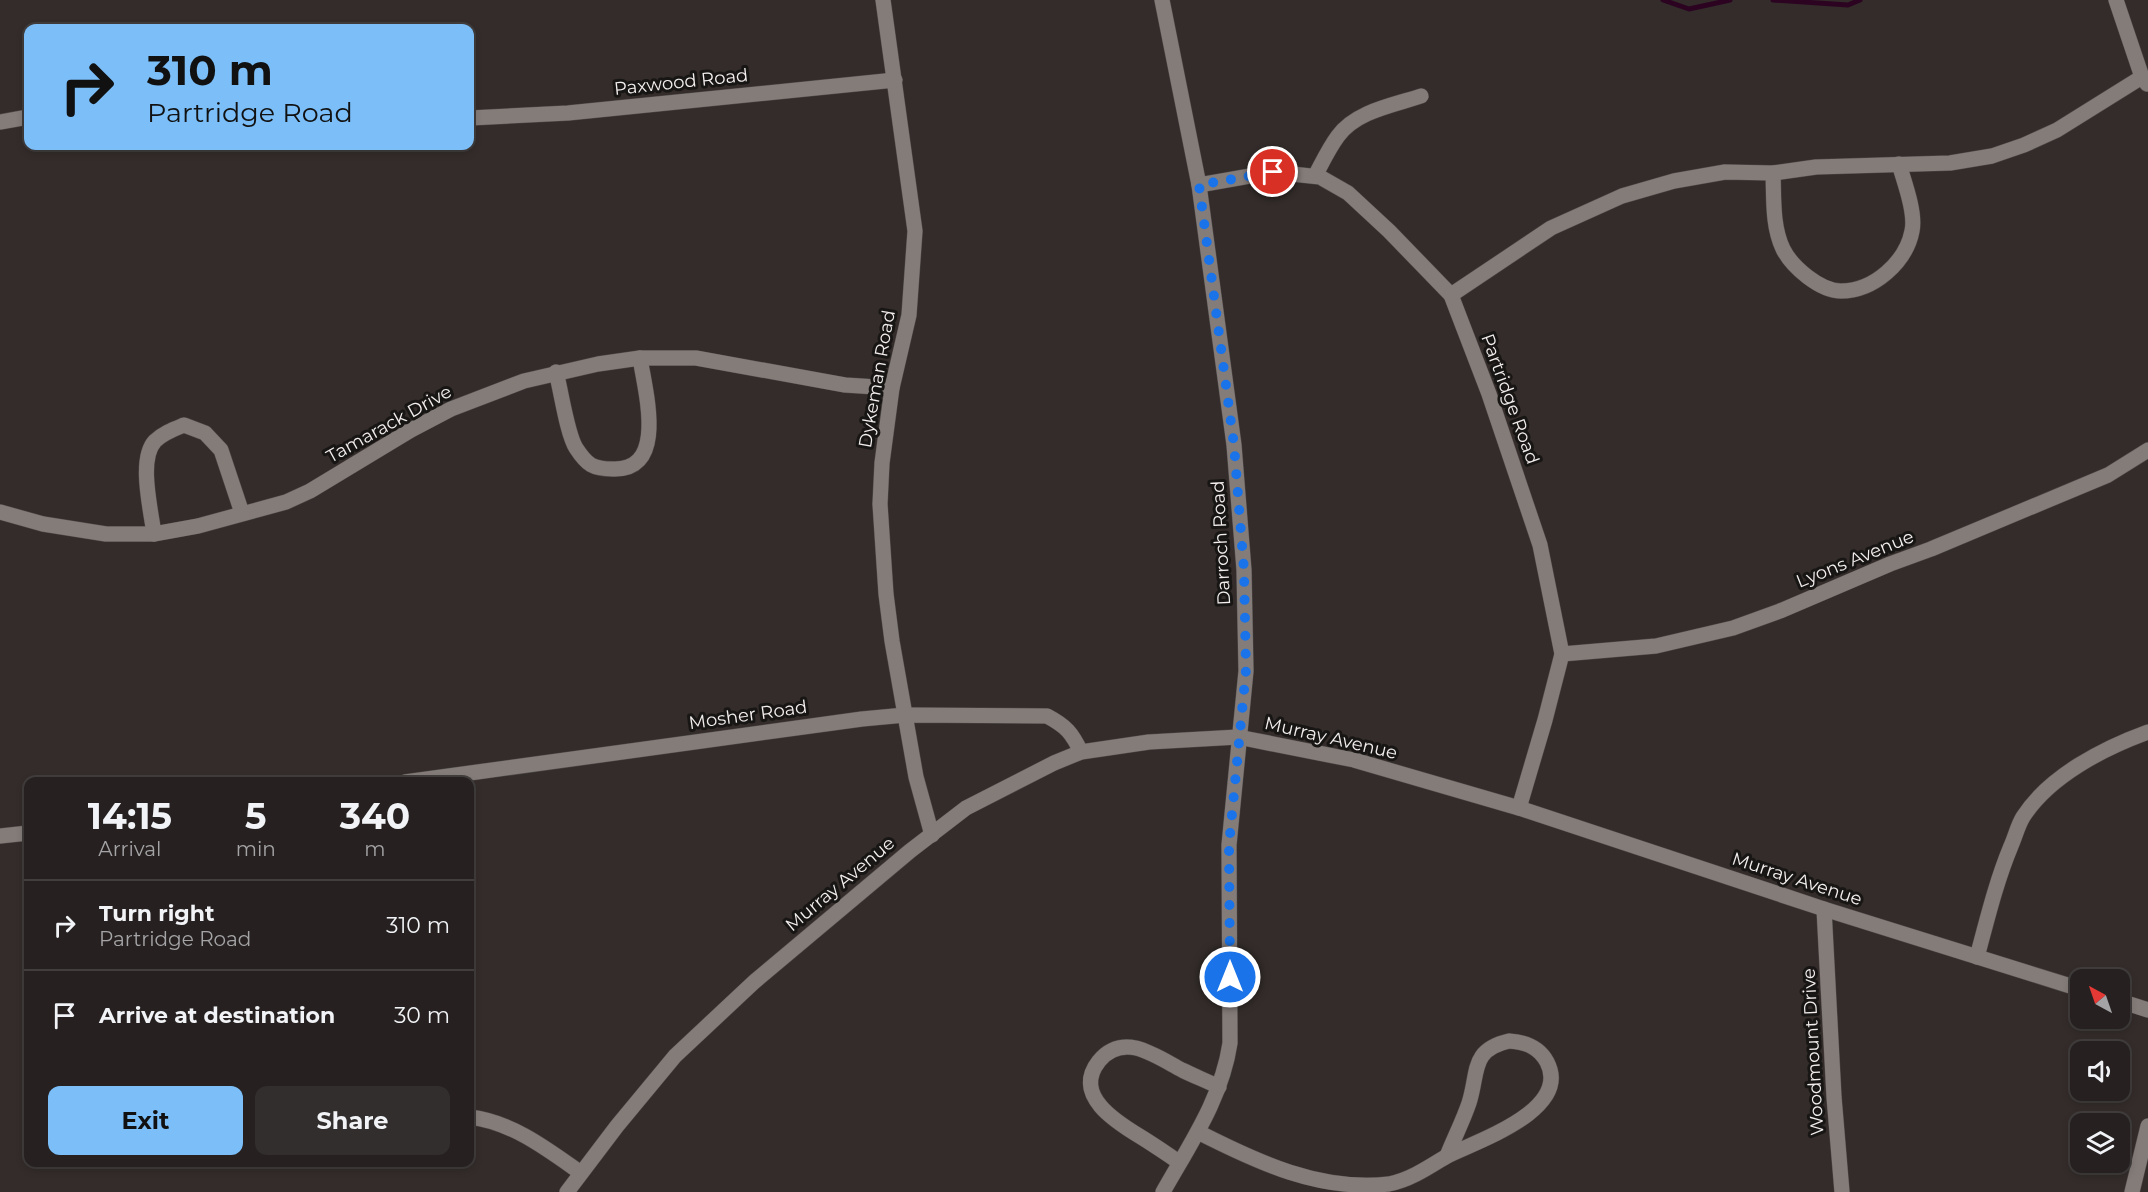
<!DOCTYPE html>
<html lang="en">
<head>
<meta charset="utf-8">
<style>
	:root { --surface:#262120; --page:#322e2d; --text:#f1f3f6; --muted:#a4a3a5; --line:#423e3e; --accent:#7bbef8 }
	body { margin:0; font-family:Montserrat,sans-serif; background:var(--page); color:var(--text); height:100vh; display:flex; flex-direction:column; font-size:22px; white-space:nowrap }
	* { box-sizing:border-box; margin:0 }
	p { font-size:20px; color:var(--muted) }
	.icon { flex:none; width:33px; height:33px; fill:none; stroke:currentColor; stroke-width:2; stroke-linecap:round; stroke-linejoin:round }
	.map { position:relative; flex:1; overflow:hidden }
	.side { position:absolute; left:24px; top:777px; width:450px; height:390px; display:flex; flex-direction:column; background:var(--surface); border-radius:12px; box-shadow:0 3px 9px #0003,0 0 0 2px var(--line) }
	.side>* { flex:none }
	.guide { position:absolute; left:24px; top:24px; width:450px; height:126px; border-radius:12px; box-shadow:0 3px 9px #0003,0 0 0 2px var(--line); background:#7bbef8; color:#111; overflow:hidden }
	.needle { width:39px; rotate:320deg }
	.fabs { position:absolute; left:2070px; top:969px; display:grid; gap:12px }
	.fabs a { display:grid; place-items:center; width:60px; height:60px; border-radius:12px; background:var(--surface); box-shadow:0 3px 9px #0003,0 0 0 2px var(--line); font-size:30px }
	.pin { position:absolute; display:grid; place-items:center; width:51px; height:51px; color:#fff; margin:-26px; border:3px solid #fff; border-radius:50%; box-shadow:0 2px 6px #0007 }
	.me { position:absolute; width:66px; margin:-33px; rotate:0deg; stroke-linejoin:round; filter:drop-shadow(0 0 4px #0008) }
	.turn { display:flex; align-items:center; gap:21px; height:126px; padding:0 24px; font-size:27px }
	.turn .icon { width:78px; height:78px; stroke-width:2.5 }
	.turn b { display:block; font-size:42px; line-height:51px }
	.eta { display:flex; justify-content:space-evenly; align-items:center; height:102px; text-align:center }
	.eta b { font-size:36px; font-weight:700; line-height:42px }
	.button { display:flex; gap:12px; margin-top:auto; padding:12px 24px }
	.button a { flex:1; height:69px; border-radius:12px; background:var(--accent); color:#111; font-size:24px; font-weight:700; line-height:69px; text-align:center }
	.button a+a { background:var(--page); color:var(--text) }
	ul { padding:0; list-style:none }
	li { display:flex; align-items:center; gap:18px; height:90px; padding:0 24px; border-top:2px solid var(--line) }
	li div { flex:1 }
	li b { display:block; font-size:22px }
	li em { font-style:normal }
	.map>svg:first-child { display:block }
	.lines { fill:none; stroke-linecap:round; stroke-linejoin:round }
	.stream { stroke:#2c0422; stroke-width:5 }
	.minor-casing { stroke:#4e4948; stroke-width:16 }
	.minor { stroke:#847c79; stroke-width:15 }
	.route { stroke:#1a73e8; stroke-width:10; stroke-dasharray:0 18 }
	.labels { text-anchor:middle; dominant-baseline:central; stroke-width:6; stroke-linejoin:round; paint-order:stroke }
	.street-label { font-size:18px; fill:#f3efee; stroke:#181614 }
</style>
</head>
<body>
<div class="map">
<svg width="2148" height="1192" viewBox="0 0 2148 1192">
	<rect width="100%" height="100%" fill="#332c2a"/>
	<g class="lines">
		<!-- stream -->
		<g class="stream">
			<polyline points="1663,0 1689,9 1730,0"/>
			<polyline points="1773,0 1848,5 1860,0"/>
		</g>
		<!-- minor casing -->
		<g class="minor-casing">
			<g id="minor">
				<polyline points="883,0 915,231 909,315 892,388 882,463 880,504 886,594 892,641 916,777 932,835"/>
				<path d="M1162,0L1199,185L1234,445L1244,570L1246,671L1229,845L1230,1043C1222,1098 1190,1144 1163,1192"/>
				<polyline points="2116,0 2142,77 2147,84"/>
				<polyline points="470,118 568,113 895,80"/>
				<polyline points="0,122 28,117"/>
				<path d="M1773,173C1774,198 1772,226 1783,249C1792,267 1820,291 1841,291C1874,291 1906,262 1912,231C1916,213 1904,181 1899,164"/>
				<path d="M1315,176C1322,163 1329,148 1338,136C1356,111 1394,105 1421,96"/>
				<polyline points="1199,185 1273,172 1320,177 1348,193 1389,231 1451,295 1489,394 1540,545 1562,654 1545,720 1519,808"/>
				<polyline points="1451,295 1551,228 1622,196 1674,181 1725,172 1773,173 1816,167 1950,163 1992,156 2024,145 2057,130 2142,77"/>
				<path d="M556,372C561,390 567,434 576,448C587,465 593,469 613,469C668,471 645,391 640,358"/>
				<polyline points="0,512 43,524 106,534 154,534 198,526 286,502 310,491 411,430 451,409 524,381 598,364 640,358 696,358 845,385 892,388"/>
				<path d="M154,534C151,510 138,459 155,441C163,433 174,429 184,425L205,433L221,450L242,513"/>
				<polyline points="1562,654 1656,646 1733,628 1780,611 1890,564 1931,549 2108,475 2148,450"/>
				<path d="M405,782L862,719L905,715L1047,716C1066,726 1072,733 1081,752"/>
				<polyline points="0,836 28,833"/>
				<polyline points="1824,909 1834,1097 1842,1192"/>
				<path d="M1977,957C1987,920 1996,882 2011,846C2015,837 2018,825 2023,817C2049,776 2104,748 2148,732"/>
				<polyline points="2120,1001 2148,1010"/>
				<path d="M1509,1041C1526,1042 1539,1047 1547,1062C1572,1110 1477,1141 1447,1156C1454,1138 1463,1121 1469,1103C1479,1072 1470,1050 1509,1041Z"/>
				<path d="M470,1117C512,1122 547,1149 581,1173"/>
				<path d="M1198,1132C1257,1162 1320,1192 1389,1184C1410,1180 1429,1167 1447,1156"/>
				<path d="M1179,1162C1167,1154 1154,1145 1141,1137C1116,1122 1072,1095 1099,1061C1109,1049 1121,1045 1136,1048C1152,1052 1167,1062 1182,1070C1194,1076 1207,1081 1219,1087"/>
				<polyline points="567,1192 617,1126 675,1056 754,982 910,851 966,808 1054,763 1081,752 1149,742 1238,737 1354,760 1519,808 1824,909 2080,989"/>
				<polyline points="2132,1192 2148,1126"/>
			</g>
		</g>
		<!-- minor -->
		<use href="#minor" class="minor"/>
	</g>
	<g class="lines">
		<!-- route -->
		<polyline class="route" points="1230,977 1229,845 1246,670 1244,570 1234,445 1199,185 1273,172"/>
	</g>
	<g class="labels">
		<!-- street labels -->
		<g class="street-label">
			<text transform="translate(681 82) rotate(-6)">Paxwood Road</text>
			<text transform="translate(877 379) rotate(-80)">Dykeman Road</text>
			<text transform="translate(1510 399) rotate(70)">Partridge Road</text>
			<text transform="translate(389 424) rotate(-29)">Tamarack Drive</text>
			<text transform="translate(1221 543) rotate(-93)">Darroch Road</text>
			<text transform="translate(1855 559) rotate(-22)">Lyons Avenue</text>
			<text transform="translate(748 715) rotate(-8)">Mosher Road</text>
			<text transform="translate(1331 738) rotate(13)">Murray Avenue</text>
			<text transform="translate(1797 879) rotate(18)">Murray Avenue</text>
			<text transform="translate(840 884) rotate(-40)">Murray Avenue</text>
			<text transform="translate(1813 1052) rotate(-93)">Woodmount Drive</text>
		</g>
	</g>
</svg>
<div class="fabs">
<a><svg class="needle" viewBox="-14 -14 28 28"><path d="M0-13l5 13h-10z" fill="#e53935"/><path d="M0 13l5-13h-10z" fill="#a4a3a5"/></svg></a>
<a><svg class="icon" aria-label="sound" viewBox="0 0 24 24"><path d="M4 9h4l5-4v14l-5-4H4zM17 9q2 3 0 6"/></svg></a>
<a><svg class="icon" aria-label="layers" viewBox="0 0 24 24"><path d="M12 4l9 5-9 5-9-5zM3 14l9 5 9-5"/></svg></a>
</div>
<div class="pin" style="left:1273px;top:172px;background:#d93025"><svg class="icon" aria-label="arrive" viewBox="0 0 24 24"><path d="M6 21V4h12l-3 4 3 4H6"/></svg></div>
<svg class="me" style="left:1230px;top:977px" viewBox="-20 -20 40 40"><circle r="17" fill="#1a73e8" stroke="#fff" stroke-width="3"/><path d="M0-11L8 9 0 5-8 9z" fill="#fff"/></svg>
<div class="guide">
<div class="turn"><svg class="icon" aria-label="right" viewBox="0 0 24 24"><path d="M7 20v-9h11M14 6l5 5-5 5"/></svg><div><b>310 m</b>Partridge Road</div></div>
</div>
<section class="side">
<div class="eta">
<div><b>14:15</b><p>Arrival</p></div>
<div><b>5</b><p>min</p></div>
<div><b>340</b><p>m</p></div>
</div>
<ul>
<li><svg class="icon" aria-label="right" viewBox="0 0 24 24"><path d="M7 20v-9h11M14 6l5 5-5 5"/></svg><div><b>Turn right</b><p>Partridge Road</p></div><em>310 m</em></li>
<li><svg class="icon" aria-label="arrive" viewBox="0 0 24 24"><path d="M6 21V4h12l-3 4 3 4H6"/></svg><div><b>Arrive at destination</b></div><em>30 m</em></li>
</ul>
<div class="button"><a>Exit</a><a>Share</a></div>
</section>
</div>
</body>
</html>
